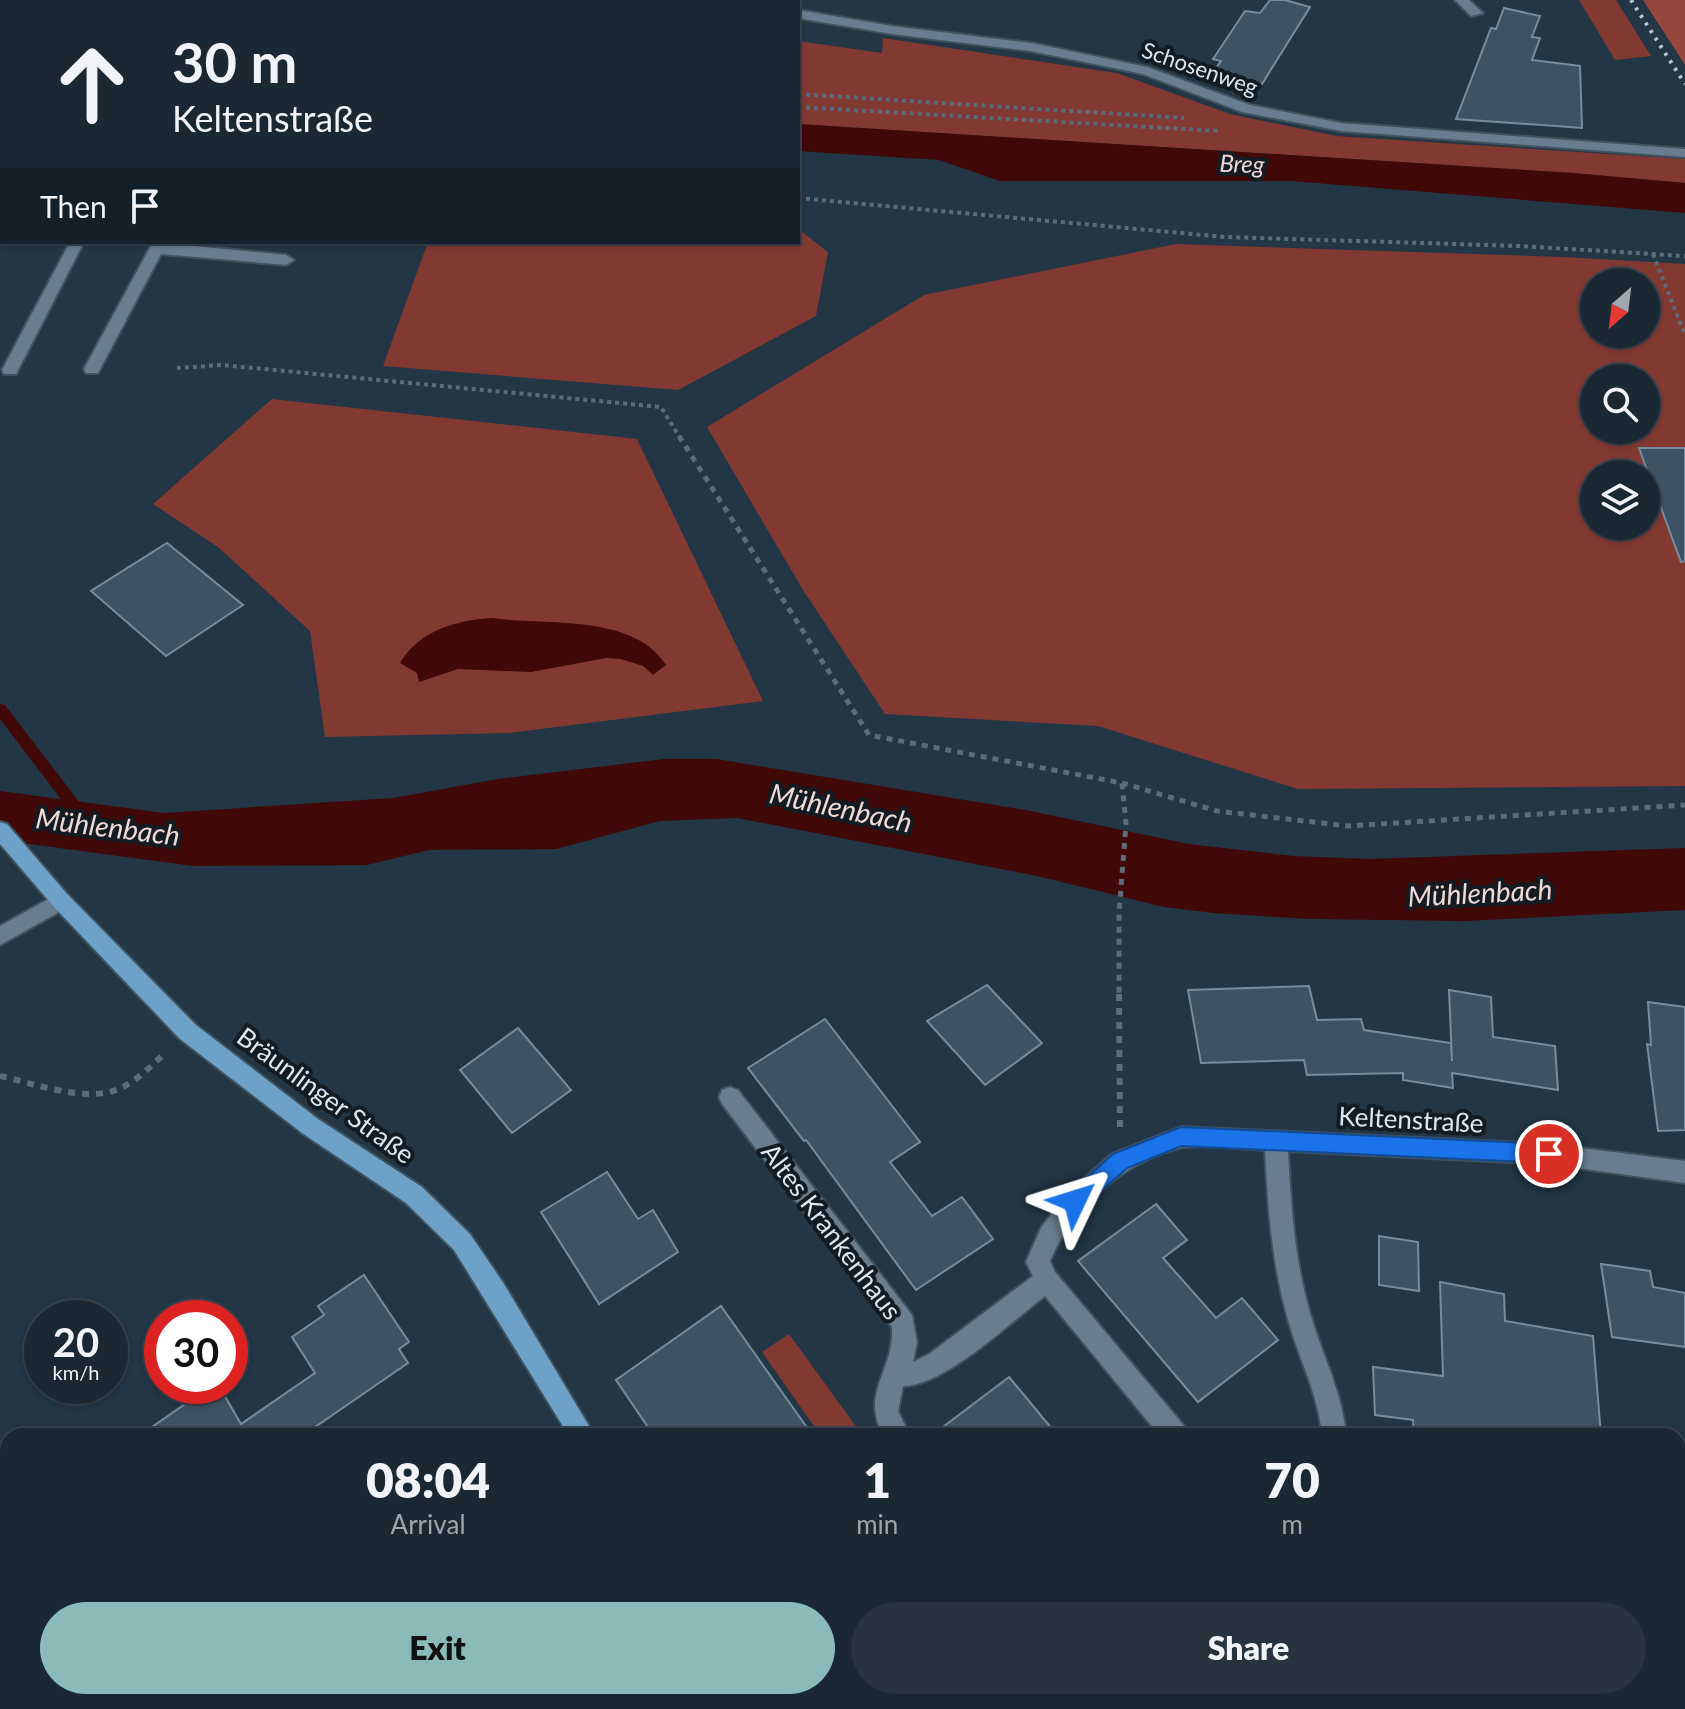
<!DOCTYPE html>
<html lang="en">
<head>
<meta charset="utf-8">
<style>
	:root { --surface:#1a2834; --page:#273440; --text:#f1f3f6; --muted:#9fa6ac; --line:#38444f; --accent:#8bbbb9 }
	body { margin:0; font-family:Lato,sans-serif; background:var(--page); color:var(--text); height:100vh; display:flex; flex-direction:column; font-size:30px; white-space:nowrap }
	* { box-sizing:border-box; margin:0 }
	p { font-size:26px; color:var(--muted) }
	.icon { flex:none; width:44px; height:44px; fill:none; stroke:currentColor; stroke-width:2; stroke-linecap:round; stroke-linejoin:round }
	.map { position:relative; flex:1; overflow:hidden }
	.panel { position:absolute; left:0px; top:1428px; width:1686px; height:282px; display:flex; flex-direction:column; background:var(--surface); border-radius:24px 24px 0 0; box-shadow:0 2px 6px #0004,0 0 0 2px var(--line) }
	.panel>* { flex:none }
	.top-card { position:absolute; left:0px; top:0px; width:800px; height:244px; box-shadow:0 2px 6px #0004,0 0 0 2px var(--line); background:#1a2834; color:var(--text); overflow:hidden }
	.needle { width:52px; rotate:208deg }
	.buttons { position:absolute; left:1580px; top:268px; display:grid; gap:16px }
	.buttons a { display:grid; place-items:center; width:80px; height:80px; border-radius:50%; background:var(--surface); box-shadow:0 2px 6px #0004,0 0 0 2px var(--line); font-size:40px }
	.speed { position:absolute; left:24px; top:1300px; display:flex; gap:16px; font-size:40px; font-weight:700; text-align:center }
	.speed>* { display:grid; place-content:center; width:104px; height:104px; border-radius:50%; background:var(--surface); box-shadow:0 2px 6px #0004,0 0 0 2px var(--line); line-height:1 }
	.speed small { font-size:20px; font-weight:400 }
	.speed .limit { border:12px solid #d22; background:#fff; color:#111 }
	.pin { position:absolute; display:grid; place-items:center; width:68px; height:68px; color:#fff; margin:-34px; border:4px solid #fff; border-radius:50%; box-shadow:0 2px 8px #0007 }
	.me { position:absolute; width:88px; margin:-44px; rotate:49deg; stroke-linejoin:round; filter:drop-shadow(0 0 6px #0008) }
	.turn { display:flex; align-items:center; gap:28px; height:168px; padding:0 40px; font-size:36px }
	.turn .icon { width:104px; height:104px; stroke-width:2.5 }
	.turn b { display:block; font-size:56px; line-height:68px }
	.then { display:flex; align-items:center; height:76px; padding:0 40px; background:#0003; gap:16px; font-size:30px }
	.eta { display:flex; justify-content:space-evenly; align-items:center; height:136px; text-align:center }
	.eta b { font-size:48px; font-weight:800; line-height:56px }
	.action { display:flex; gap:16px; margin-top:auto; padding:16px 40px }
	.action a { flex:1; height:92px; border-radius:48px; background:var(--accent); color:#111; font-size:32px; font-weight:800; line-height:92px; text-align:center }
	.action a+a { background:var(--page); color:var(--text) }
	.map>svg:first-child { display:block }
	.green { fill:#823932; fill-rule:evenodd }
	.forest { fill:#95473e }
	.water { fill:#400806 }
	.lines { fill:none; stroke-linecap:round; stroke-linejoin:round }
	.stream { fill:#400806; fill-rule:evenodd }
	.building { fill:#3d5363; stroke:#768d9f; stroke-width:2 }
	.minor-casing { stroke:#3f525e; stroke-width:4 }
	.major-casing { stroke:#3f525e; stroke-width:4 }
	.path-far2 { stroke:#5b6d7a; stroke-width:4; stroke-dasharray:4 4; stroke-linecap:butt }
	.path-far1 { stroke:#5b6d7a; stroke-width:5; stroke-dasharray:6 6; stroke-linecap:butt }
	.path { stroke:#5b6d7a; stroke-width:6; stroke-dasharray:7 7; stroke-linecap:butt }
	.minor { fill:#687e90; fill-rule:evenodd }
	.major { fill:#6da1c8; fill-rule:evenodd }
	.rail { stroke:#b7c5d0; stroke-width:4; stroke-dasharray:3 6; stroke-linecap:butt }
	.route { fill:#1a73e8; stroke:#114b97; stroke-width:2 }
	.labels { text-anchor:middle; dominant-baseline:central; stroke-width:8; stroke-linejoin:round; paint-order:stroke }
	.far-street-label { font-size:22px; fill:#dae7f1; stroke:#131c23 }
	.far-water-label { font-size:24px; font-style:italic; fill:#f1d9d5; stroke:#131c23 }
	.street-label { font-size:26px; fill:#dae7f1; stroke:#131c23 }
	.water-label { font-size:28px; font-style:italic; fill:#f1d9d5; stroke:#131c23 }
</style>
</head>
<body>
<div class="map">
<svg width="1685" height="1709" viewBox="0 0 1685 1709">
	<rect width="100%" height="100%" fill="#223645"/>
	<!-- green -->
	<g class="green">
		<polygon points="0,0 517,0 530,2 2,2 2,68"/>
		<polygon points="1579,0 1616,0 1651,56 1615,60"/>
		<polygon points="883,38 1117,73 1230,114 1336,136 1685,159 1685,183 1573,173 798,124 798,41 882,53"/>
		<polygon points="798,229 828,252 816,316 678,390 383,366 428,242 798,242"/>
		<path d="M1176,244L1564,257L1685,264V786L1298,789L1098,726L885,714L803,590L707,427L924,295ZM1594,282H1646V334H1594ZM1594,378H1646V430H1594ZM1594,474H1646V526H1594Z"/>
		<polygon points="272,399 637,439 763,701 509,733 325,737 310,631 218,547 153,504"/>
		<polygon points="789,1334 863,1436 821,1436 762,1352"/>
	</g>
	<!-- forest -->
	<polygon class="forest" points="1643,0 1685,0 1685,65"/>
	<!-- water -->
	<g class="water">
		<polygon points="798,124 1573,173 1685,183 1685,213 1291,181 1000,181 939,160 798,151"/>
		<path d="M492,618C545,626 633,613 666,665L653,675L643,666L621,659L606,658L531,672L458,669L419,682L417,673L400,663C419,631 456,620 492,618Z"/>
		<polygon points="664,759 716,759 1026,810 1189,844 1293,856 1370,859 1685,848 1685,910 1466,921 1309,919 1214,913 1164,907 1037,876 737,818 660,821 556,849 429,850 367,865 193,866 0,840 0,791 164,813 393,798 498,779"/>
	</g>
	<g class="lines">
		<!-- stream -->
		<polygon class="stream" points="0,704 5,705 86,811 88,815 86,819 76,819 0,719"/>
	</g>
	<!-- building -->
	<g class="building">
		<polygon points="1270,0 1285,0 1310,7 1262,84 1214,71 1221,61 1213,59 1245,11 1260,13"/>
		<polygon points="1504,8 1540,16 1532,37 1540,38 1532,60 1580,66 1582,128 1456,119 1491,28 1496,29"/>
		<polygon points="1639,448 1685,448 1685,561 1681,562"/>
		<polygon points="167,543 243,605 166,656 91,591"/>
		<polygon points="987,985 1042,1043 985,1085 927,1021"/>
		<polygon points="1309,986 1317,1020 1361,1019 1364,1030 1451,1043 1452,1061 1449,990 1491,997 1493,1037 1555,1046 1558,1090 1452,1073 1453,1088 1403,1080 1403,1073 1307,1075 1304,1060 1201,1063 1188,990"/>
		<polygon points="1648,1002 1685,1007 1685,1130 1658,1131 1647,1044 1651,1045"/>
		<polygon points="825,1019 920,1142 890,1162 932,1216 962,1197 993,1239 916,1290 806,1140 804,1141 748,1068"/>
		<polygon points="518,1028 571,1090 512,1133 460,1070"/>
		<polygon points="607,1172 638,1219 653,1210 678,1252 599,1304 541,1212"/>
		<polygon points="1156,1204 1187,1240 1163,1258 1216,1318 1242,1298 1278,1340 1198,1402 1078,1261"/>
		<polygon points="1379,1236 1418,1242 1419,1291 1379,1285"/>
		<polygon points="1601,1264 1650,1271 1653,1287 1685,1293 1685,1347 1612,1337"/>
		<polygon points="364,1275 409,1342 399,1349 408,1363 302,1436 139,1436 211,1386 219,1386 241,1424 315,1373 292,1337 324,1315 318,1306"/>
		<polygon points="1440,1282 1504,1294 1505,1321 1593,1336 1601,1436 1414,1436 1413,1420 1375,1415 1373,1367 1443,1376"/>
		<polygon points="721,1306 813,1436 654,1436 616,1380"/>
		<polygon points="1009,1377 1058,1436 931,1436"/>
	</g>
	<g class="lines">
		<!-- minor casing -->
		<g class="minor-casing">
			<g id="minor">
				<polygon points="715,0 737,0 738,2 716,2"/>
				<polygon points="1455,0 1469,0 1483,13 1471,16"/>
				<polygon points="798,10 892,26 1031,43 1147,67 1250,105 1341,123 1685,149 1685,157 1341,131 1242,112 1143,74 1031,51 892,34 798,18"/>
				<polygon points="70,242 84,242 18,370 16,374 4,374 2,370"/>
				<polygon points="153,242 286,255 294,260 286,265 161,254 98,373 86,373 84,369"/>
				<polygon points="61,892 68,895 71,901 68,907 0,945 0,926"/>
				<path d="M730,1087L738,1090L912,1315L917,1342L913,1362L929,1354L1033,1276L1026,1262L1041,1228L1067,1193L1112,1154L1181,1127L1549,1144L1685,1161V1183L1549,1164L1288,1151C1291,1209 1295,1267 1313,1323C1325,1361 1343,1396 1346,1436H1322C1319,1396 1300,1361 1289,1323C1272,1266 1268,1208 1265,1150C1241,1149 1202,1143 1179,1148C1123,1162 1072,1208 1050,1261L1055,1272L1185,1427L1188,1436H1160L1045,1296C1011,1322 944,1386 903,1386L898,1411L910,1436H884C859,1393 895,1370 892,1327L722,1104L719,1097L722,1090Z"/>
				<polygon points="434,1702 468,1702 465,1709 431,1709"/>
				<polygon points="917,1702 948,1702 945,1709 914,1709"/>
				<polygon points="1034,1702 1064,1702 1067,1709 1037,1709"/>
				<polygon points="1374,1702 1410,1702 1413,1709 1377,1709"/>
			</g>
		</g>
		<!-- major casing -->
		<g class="major-casing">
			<g id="major">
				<polygon points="0,822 7,824 68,895 196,1025 318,1119 422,1187 470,1234 504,1284 595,1436 569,1436 454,1250 406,1203 302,1133 180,1039 54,907 0,844"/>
				<polygon points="725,1702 754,1702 757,1709 728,1709"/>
			</g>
		</g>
		<!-- path-far2 -->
		<g class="path-far2">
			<polyline points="423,2 431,0"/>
			<polyline points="798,94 1184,118"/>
			<polyline points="798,107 1220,131"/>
			<polyline points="798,198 1225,237 1520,246 1685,256"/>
			<polyline points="1653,254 1685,335"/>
			<polyline points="177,368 222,365 661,407 680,438"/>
		</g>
		<!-- path-far1 -->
		<g class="path-far1">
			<polyline points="679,436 869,735 1122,783 1126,824 1119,913 1119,996"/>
			<polyline points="1122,783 1217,811 1348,826 1685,805"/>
		</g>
		<!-- path -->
		<g class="path">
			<polyline points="1119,994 1120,1128"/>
			<path d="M0,1076C33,1083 79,1101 113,1091C133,1085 149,1068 164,1054"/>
		</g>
		<!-- minor -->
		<use href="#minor" class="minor"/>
		<!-- major -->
		<use href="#major" class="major"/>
		<!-- rail -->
		<polyline class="rail" points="1631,0 1685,84"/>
	</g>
	<!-- route -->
	<polygon class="route" points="1181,1127 1549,1144 1556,1147 1559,1154 1556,1161 1549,1163 1181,1146 1127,1168 1082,1208 1075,1211 1068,1208 1065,1201 1068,1194 1113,1154"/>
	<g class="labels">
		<!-- far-street labels -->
		<g class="far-street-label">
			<text transform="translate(1200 68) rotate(19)">Schosenweg</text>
		</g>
		<!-- far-water labels -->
		<g class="far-water-label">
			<text transform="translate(1242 163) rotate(2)">Breg</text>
		</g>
		<!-- street labels -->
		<g class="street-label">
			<text transform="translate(326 1095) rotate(36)">Bräunlinger Straße</text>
			<text transform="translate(1411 1119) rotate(3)">Keltenstraße</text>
			<text transform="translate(832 1231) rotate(53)">Altes Krankenhaus</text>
		</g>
		<!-- water labels -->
		<g class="water-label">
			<text transform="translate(841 807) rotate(12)">Mühlenbach</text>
			<text transform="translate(108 826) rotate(7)">Mühlenbach</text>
			<text transform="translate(1480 892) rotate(-3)">Mühlenbach</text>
		</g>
	</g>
</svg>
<div class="buttons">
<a><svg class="needle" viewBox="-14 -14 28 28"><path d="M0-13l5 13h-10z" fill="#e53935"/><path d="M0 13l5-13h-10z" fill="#9fa6ac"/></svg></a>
<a><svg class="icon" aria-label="search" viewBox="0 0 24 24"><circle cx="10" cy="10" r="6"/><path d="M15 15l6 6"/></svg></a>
<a><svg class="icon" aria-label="layers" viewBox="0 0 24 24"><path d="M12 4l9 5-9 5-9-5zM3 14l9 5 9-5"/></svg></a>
</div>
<div class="speed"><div>20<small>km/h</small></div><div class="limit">30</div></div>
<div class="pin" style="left:1549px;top:1154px;background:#d93025"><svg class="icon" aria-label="arrive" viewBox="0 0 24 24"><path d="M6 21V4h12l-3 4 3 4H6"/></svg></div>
<svg class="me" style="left:1075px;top:1201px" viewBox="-20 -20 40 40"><path d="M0-17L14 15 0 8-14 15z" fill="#1a73e8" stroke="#fff" stroke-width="4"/></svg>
<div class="top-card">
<div class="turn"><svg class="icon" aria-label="ahead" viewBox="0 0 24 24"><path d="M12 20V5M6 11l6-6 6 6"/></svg><div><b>30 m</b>Keltenstraße</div></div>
<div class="then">Then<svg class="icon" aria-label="arrive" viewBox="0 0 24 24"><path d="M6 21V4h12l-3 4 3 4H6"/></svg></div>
</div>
<section class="panel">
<div class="eta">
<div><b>08:04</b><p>Arrival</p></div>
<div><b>1</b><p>min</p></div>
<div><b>70</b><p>m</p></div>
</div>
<div class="action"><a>Exit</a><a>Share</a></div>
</section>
</div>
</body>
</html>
